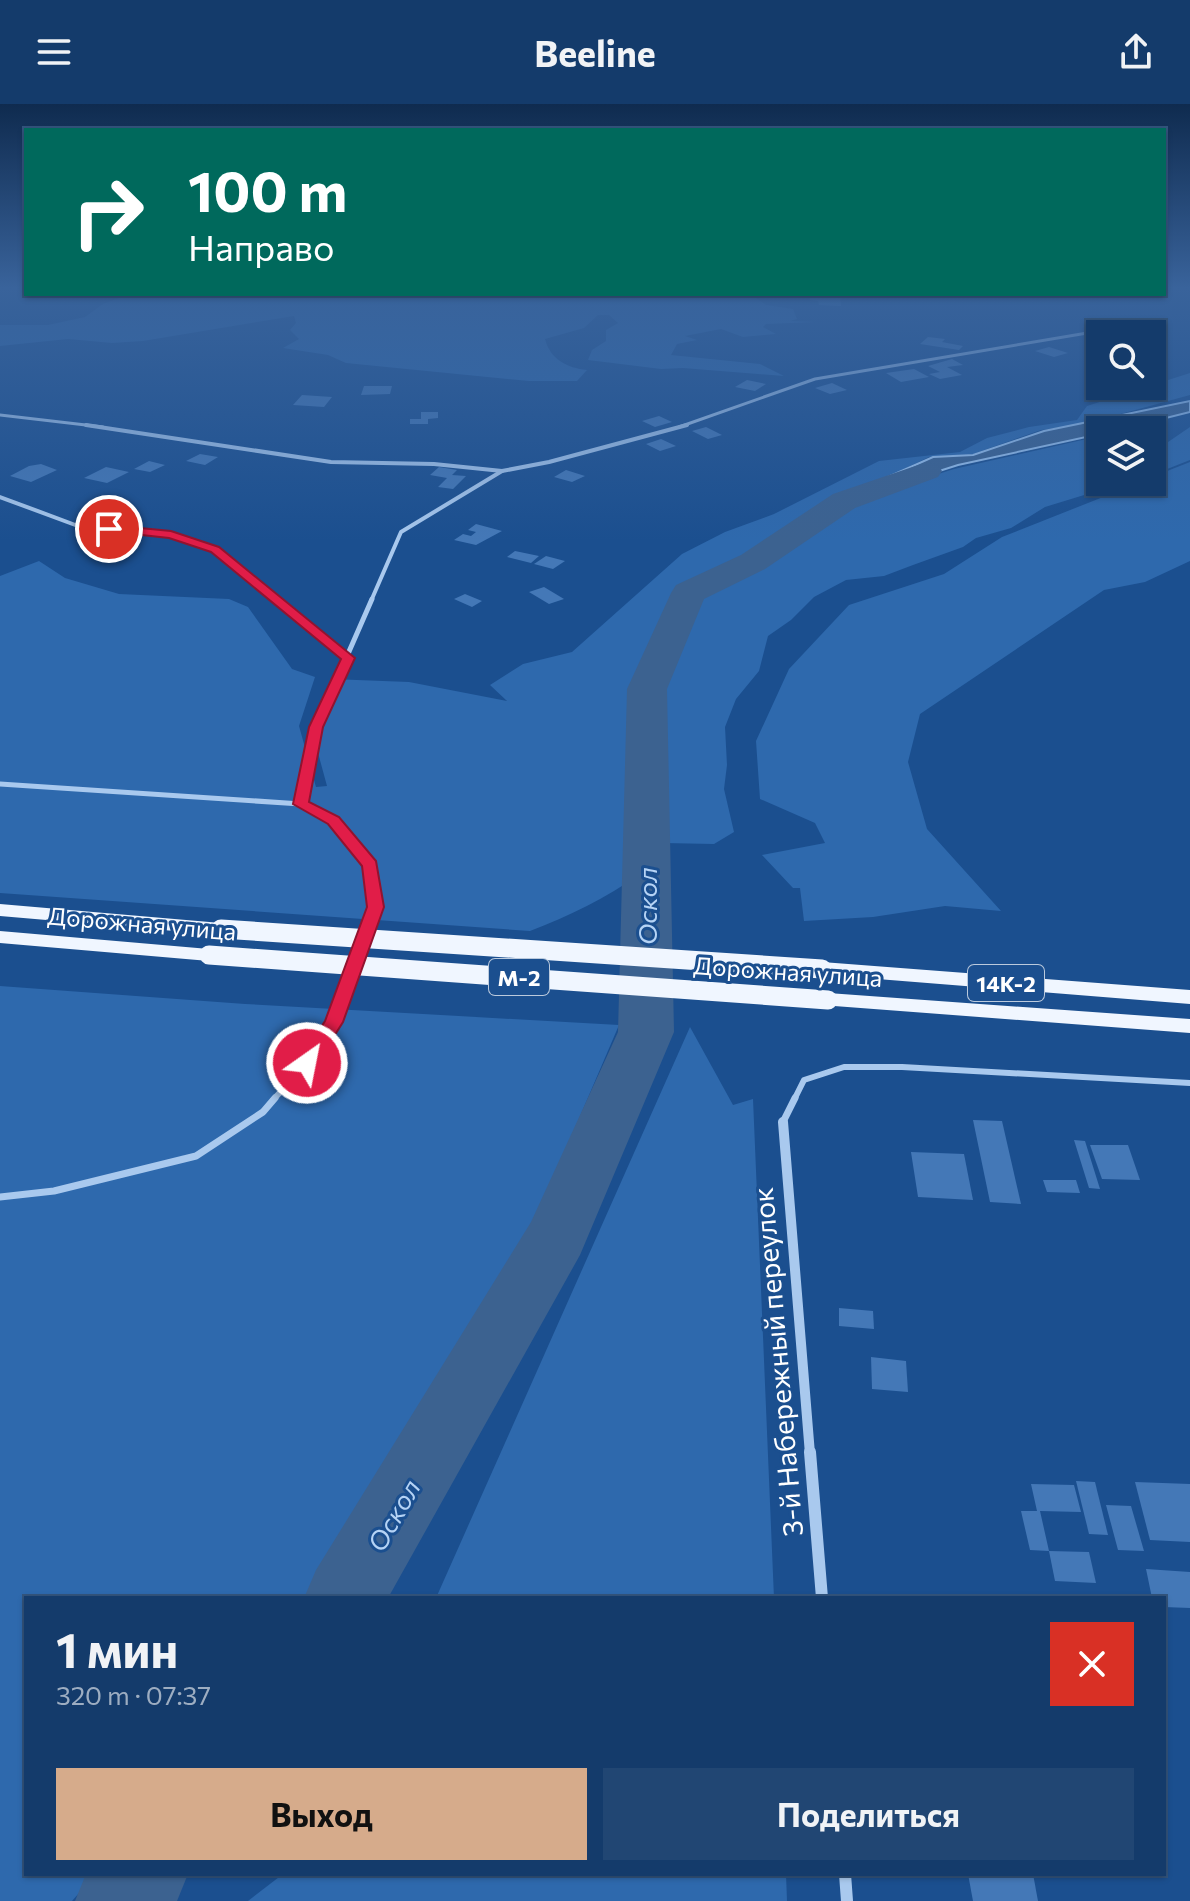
<!DOCTYPE html>
<html lang="ru">
<head>
<meta charset="utf-8">
<style>
	:root { --surface:#143b6b; --page:#214673; --text:#f1f3f6; --muted:#9dadc1; --line:#33557e; --accent:#d6ab8b }
	body { margin:0; font-family:Commissioner,sans-serif; background:var(--page); color:var(--text); height:100vh; display:flex; flex-direction:column; font-size:30px; white-space:nowrap }
	* { box-sizing:border-box; margin:0 }
	p { font-size:26px; color:var(--muted) }
	.icon { flex:none; width:44px; height:44px; fill:none; stroke:currentColor; stroke-width:2; stroke-linecap:round; stroke-linejoin:round }
	.map { position:relative; flex:1; overflow:hidden }
	.side { position:absolute; left:24px; top:1492px; width:1142px; height:280px; display:flex; flex-direction:column; background:var(--surface); border-radius:0px; box-shadow:0 2px 6px #0004,0 0 0 2px var(--line) }
	.side>* { flex:none }
	.guide { position:absolute; left:24px; top:24px; width:1142px; height:168px; border-radius:0px; box-shadow:0 2px 6px #0004,0 0 0 2px var(--line); background:#00695c; color:#fff; overflow:hidden }
	.tools { position:absolute; left:1086px; top:216px; display:grid; gap:16px }
	.tools a { display:grid; place-items:center; width:80px; height:80px; border-radius:0px; background:var(--surface); box-shadow:0 2px 6px #0004,0 0 0 2px var(--line); font-size:40px }
	.pin { position:absolute; display:grid; place-items:center; width:68px; height:68px; color:#fff; margin:-34px; border:4px solid #fff; border-radius:50%; box-shadow:0 2px 8px #0007 }
	.me { position:absolute; width:88px; margin:-44px; rotate:33deg; stroke-linejoin:round; filter:drop-shadow(0 0 6px #0008) }
	.turn { display:flex; align-items:center; gap:28px; height:168px; padding:0 32px; font-size:36px }
	.turn .icon { width:104px; height:104px; stroke-width:2.5 }
	.turn b { display:block; font-size:56px; line-height:68px }
	.round { display:grid; place-items:center; flex:none; width:84px; height:84px; border-radius:0px; background:var(--page) }
	.head { display:flex; align-items:center; justify-content:space-between; height:136px; padding:0 32px }
	h1 { font-size:48px; font-weight:700; line-height:60px }
	.action { display:flex; gap:16px; margin-top:auto; padding:16px 32px }
	.action a { flex:1; height:92px; border-radius:0px; background:var(--accent); color:#111; font-size:32px; font-weight:700; line-height:92px; text-align:center }
	.action a+a { background:var(--page); color:var(--text) }
	header { display:flex; justify-content:space-between; align-items:center; height:104px; padding:0 32px; background:var(--surface); font-size:36px; font-weight:700 }
	.map>svg:first-child { display:block }
	.green { fill:#2e69ad }
	.water { fill:#3c6290; stroke:#9cc4f0; stroke-width:2 }
	.lines { fill:none; stroke-linecap:round; stroke-linejoin:round }
	.river { fill:#3c6290; fill-rule:evenodd }
	.building { fill:#4478b7 }
	.service-far4 { stroke:#a9c9ee; stroke-width:3 }
	.service-far3 { stroke:#a9c9ee; stroke-width:4 }
	.service-far2 { stroke:#a9c9ee; stroke-width:5 }
	.service-far1 { stroke:#a9c9ee; stroke-width:6 }
	.service { stroke:#a9c9ee; stroke-width:7 }
	.minor-far1 { stroke:#a9c9ee; stroke-width:10 }
	.minor { stroke:#a9c9ee; stroke-width:12 }
	.primary { fill:#f0f6ff; fill-rule:evenodd }
	.primary-bridge { stroke:#f0f6ff; stroke-width:19 }
	.route { fill:#e11d48; stroke:#92132f; stroke-width:2 }
	.labels { text-anchor:middle; dominant-baseline:central; stroke-width:6; stroke-linejoin:round; paint-order:stroke }
	.shield { fill:#1b4f8f; stroke:#bbcadd; stroke-width:2 }
	.shield-label { font-size:22px; font-weight:bold; fill:#fff }
	.street-label { font-size:24px; fill:#fff; stroke:#1b4f8f }
	.water-label { font-size:26px; font-style:italic; fill:#b5d3f5; stroke:#1b4f8f }
	.near-street-label { font-size:28px; fill:#fff; stroke:#1b4f8f }
</style>
</head>
<body>
<header><svg class="icon" aria-label="menu" viewBox="0 0 24 24"><path d="M4 6h16M4 12h16M4 18h16"/></svg>Beeline<svg class="icon" aria-label="share" viewBox="0 0 24 24"><path d="M12 15V3M7 8l5-5 5 5M5 13v7h14v-7"/></svg></header>
<div class="map">
<svg width="1190" height="1797" viewBox="0 0 1190 1797">
	<rect width="100%" height="100%" fill="#1b4f8f"/>
	<!-- green -->
	<g class="green">
		<path d="M130,190H755L756,194L766,201L793,205L797,215L790,217L816,218L766,220L763,223L776,230L743,233L721,225L685,232L697,236L677,240L671,251L760,260L784,272L683,264L661,265L588,256L592,246L606,237V226L618,219L609,211H598L584,224L545,235C550,255 567,264 587,266L577,277H529L346,259L328,251L283,244L299,235L290,226L296,219L294,212L143,237L112,239L68,235L0,242V221H48L85,213L103,200Z"/>
		<path d="M1190,269V291L1084,320L1041,326L973,350L929,353L839,396L746,455L682,488L640,584V770C606,794 569,812 530,827L0,789V472L39,457L65,474L119,490L229,495L248,503L292,565L315,573L299,622L316,683L327,682L311,623L331,575L409,578L507,597L490,581L523,560L572,548L682,450L725,428L774,410L879,357L960,348L987,334L1029,323L1077,316L1087,302Z"/>
		<polygon points="1190,323 1190,356 1152,371 1152,349"/>
		<polygon points="1100,332 1100,378 1116,378 1107,384 1045,403 1011,424 976,434 963,443 913,461 884,472 846,476 814,493 791,516 768,532 759,567 736,595 725,623 727,661 724,685 734,728 714,740 663,739 663,579 700,491 758,463 842,405 891,385 954,365"/>
		<polygon points="1190,358 1190,457 1145,478 1104,486 920,610 908,658 927,725 1001,807 945,802 873,813 804,817 800,784 793,784 762,751 825,739 815,719 760,695 756,637 789,565 849,501 944,470 1002,433 1141,378 1152,378 1152,373"/>
		<polygon points="0,882 245,900 619,921 513,1169 358,1423 308,1494 26,1494 26,1770 96,1770 72,1797 0,1797"/>
		<polygon points="690,923 733,1001 753,995 774,1494 436,1494"/>
		<polygon points="283,1770 786,1770 787,1797 248,1797"/>
	</g>
	<!-- water -->
	<polygon class="water" points="1190,297 1190,308 1118,326 1100,326 1100,330 958,361 855,394 888,373 933,353 973,351 1044,327"/>
	<g class="lines">
		<!-- river -->
		<g class="river">
			<polygon points="927,358 938,361 942,367 938,373 855,404 765,465 704,495 667,585 674,928 580,1151 388,1494 304,1494 316,1466 531,1118 618,928 627,585 671,489 676,481 741,451 833,390"/>
			<polygon points="86,1770 188,1770 177,1797 75,1797"/>
		</g>
	</g>
	<!-- building -->
	<g class="building">
		<polygon points="818,191 840,192 841,202 819,201 818,197 810,196 810,193"/>
		<polygon points="928,233 945,235 942,238 963,242 959,246 920,240"/>
		<polygon points="1049,243 1068,249 1054,253 1035,247"/>
		<polygon points="952,255 963,261 947,263 962,271 940,275 929,270 940,268 928,262"/>
		<polygon points="914,265 929,273 901,278 886,269"/>
		<polygon points="747,276 766,280 755,287 735,283"/>
		<polygon points="832,279 847,286 830,290 815,284"/>
		<polygon points="364,282 392,282 390,290 361,291"/>
		<polygon points="302,291 332,293 324,303 293,301"/>
		<polygon points="421,308 438,308 438,314 428,315 428,320 410,320 410,315 421,315"/>
		<polygon points="659,312 672,318 655,323 642,317"/>
		<polygon points="706,323 722,331 708,335 692,327"/>
		<polygon points="661,335 676,342 660,347 646,340"/>
		<polygon points="200,350 218,353 205,361 186,357"/>
		<polygon points="149,357 165,361 150,368 134,365"/>
		<polygon points="41,360 57,366 31,378 10,372 29,362"/>
		<polygon points="106,363 129,368 107,379 84,374"/>
		<polygon points="439,363 457,366 452,371 466,372 453,385 438,383 447,374 430,371"/>
		<polygon points="566,366 585,372 572,378 554,373"/>
		<polygon points="476,420 502,427 476,441 454,436 463,430 471,432 476,428 468,426"/>
		<polygon points="515,447 539,452 531,459 507,453"/>
		<polygon points="546,452 565,457 553,465 534,460"/>
		<polygon points="544,483 564,495 549,500 529,488"/>
		<polygon points="465,490 482,497 472,503 454,495"/>
		<polygon points="973,1016 1002,1017 1021,1100 990,1098"/>
		<polygon points="1074,1036 1085,1037 1100,1085 1089,1084"/>
		<polygon points="1090,1041 1128,1041 1140,1076 1102,1075"/>
		<polygon points="911,1048 964,1050 973,1096 918,1093"/>
		<polygon points="1043,1076 1076,1076 1080,1089 1047,1088"/>
		<polygon points="839,1204 873,1207 874,1225 839,1222"/>
		<polygon points="871,1253 906,1257 908,1288 872,1285"/>
		<polygon points="1076,1377 1095,1378 1108,1431 1089,1430"/>
		<polygon points="1135,1378 1190,1380 1190,1438 1150,1436"/>
		<polygon points="1031,1380 1074,1381 1081,1408 1040,1407 1049,1447 1030,1446 1021,1407 1037,1407"/>
		<polygon points="1106,1401 1131,1402 1144,1447 1118,1446"/>
		<polygon points="1049,1447 1089,1448 1096,1479 1055,1477"/>
		<polygon points="1146,1465 1190,1468 1190,1504 1164,1503 1164,1494 1152,1494"/>
		<polygon points="968,1770 1033,1770 1038,1797 973,1797"/>
	</g>
	<g class="lines">
		<!-- service-far4 -->
		<g class="service-far4">
			<polyline points="0,311 103,323"/>
			<polyline points="679,323 815,275 1105,226 1136,218"/>
		</g>
		<!-- service-far3 -->
		<g class="service-far3">
			<polyline points="86,321 331,358 434,360 502,367"/>
			<polyline points="0,393 78,422 171,431 215,446 278,497"/>
			<polyline points="371,497 401,428 502,367 549,358 687,321"/>
		</g>
		<!-- service-far2 -->
		<g class="service-far2">
			<polyline points="276,495 348,554"/>
			<polyline points="0,680 301,700"/>
			<polyline points="334,717 301,700 316,623 372,495"/>
		</g>
		<!-- service-far1 -->
		<g class="service-far1">
			<polyline points="273,996 307,959 334,918 376,803 370,761 331,715"/>
			<polyline points="794,996 804,976 844,963 902,963 1190,979"/>
		</g>
		<!-- service -->
		<g class="service">
			<polyline points="783,1018 795,994"/>
			<polyline points="0,1093 54,1087 196,1052 263,1008 275,994"/>
		</g>
		<!-- minor-far1 -->
		<polyline class="minor-far1" points="783,1018 810,1350"/>
		<!-- minor -->
		<g class="minor">
			<polyline points="810,1348 822,1494"/>
			<polyline points="845,1770 847,1797"/>
		</g>
		<!-- primary -->
		<g class="primary">
			<polygon points="0,800 221,819 230,825 221,831 0,812"/>
			<polygon points="0,827 209,845 219,851 209,857 0,839"/>
			<polygon points="822,858 1190,886 1190,900 815,870 812,865 815,860"/>
			<polygon points="828,889 1190,915 1190,929 821,901 818,896"/>
		</g>
		<!-- primary-bridge -->
		<g class="primary-bridge">
			<polyline points="221,825 822,865"/>
			<polyline points="209,851 828,896"/>
		</g>
	</g>
	<!-- sky -->
	<linearGradient id="sky" x2="0" y2="1"><stop stop-color="#0f2b4f"/><stop offset="0.42" stop-color="#39639b"/><stop offset="1" stop-color="#39639b" stop-opacity="0"/></linearGradient>
	<rect width="1190" height="437" fill="url(#sky)"/>
	<!-- route -->
	<polygon class="route" points="109,421 171,427 219,443 355,554 323,623 309,698 339,713 376,757 384,803 343,918 314,964 301,964 298,959 325,917 367,803 362,762 328,720 293,700 309,623 341,555 211,448 169,434 105,427 103,425"/>
	<g class="labels">
		<!-- shield labels -->
		<g class="shield">
			<rect x="489" y="855" width="60" height="36" rx="6"/>
			<rect x="968" y="861" width="76" height="36" rx="6"/>
		</g>
		<g class="shield-label">
			<text x="519" y="873">М-2</text>
			<text x="1006" y="879">14К-2</text>
		</g>
		<!-- street labels -->
		<g class="street-label">
			<text transform="translate(142 819) rotate(5)">Дорожная улица</text>
			<text transform="translate(788 867) rotate(4)">Дорожная улица</text>
		</g>
		<!-- water labels -->
		<g class="water-label">
			<text transform="translate(646 802) rotate(-90)">Оскол</text>
			<text transform="translate(393 1411) rotate(-60)">Оскол</text>
		</g>
		<!-- near-street labels -->
		<g class="near-street-label">
			<text transform="translate(777 1258) rotate(-95)">3-й Набережный переулок</text>
		</g>
	</g>
</svg>
<div class="tools">
<a><svg class="icon" aria-label="search" viewBox="0 0 24 24"><circle cx="10" cy="10" r="6"/><path d="M15 15l6 6"/></svg></a>
<a><svg class="icon" aria-label="layers" viewBox="0 0 24 24"><path d="M12 4l9 5-9 5-9-5zM3 14l9 5 9-5"/></svg></a>
</div>
<div class="pin" style="left:109px;top:425px;background:#d93025"><svg class="icon" aria-label="arrive" viewBox="0 0 24 24"><path d="M6 21V4h12l-3 4 3 4H6"/></svg></div>
<svg class="me" style="left:307px;top:959px" viewBox="-20 -20 40 40"><circle r="17" fill="#e11d48" stroke="#fff" stroke-width="3"/><path d="M0-11L8 9 0 5-8 9z" fill="#fff"/></svg>
<div class="guide">
<div class="turn"><svg class="icon" aria-label="right" viewBox="0 0 24 24"><path d="M7 20v-9h11M14 6l5 5-5 5"/></svg><div><b>100 m</b>Направо</div></div>
</div>
<section class="side">
<div class="head"><div><h1>1 мин</h1><p>320 m · 07:37</p></div><a class="round" style="background:#d93025;color:#fff"><svg class="icon" aria-label="close" viewBox="0 0 24 24"><path d="M6 6l12 12M18 6L6 18"/></svg></a></div>
<div class="action"><a>Выход</a><a>Поделиться</a></div>
</section>
</div>
</body>
</html>
